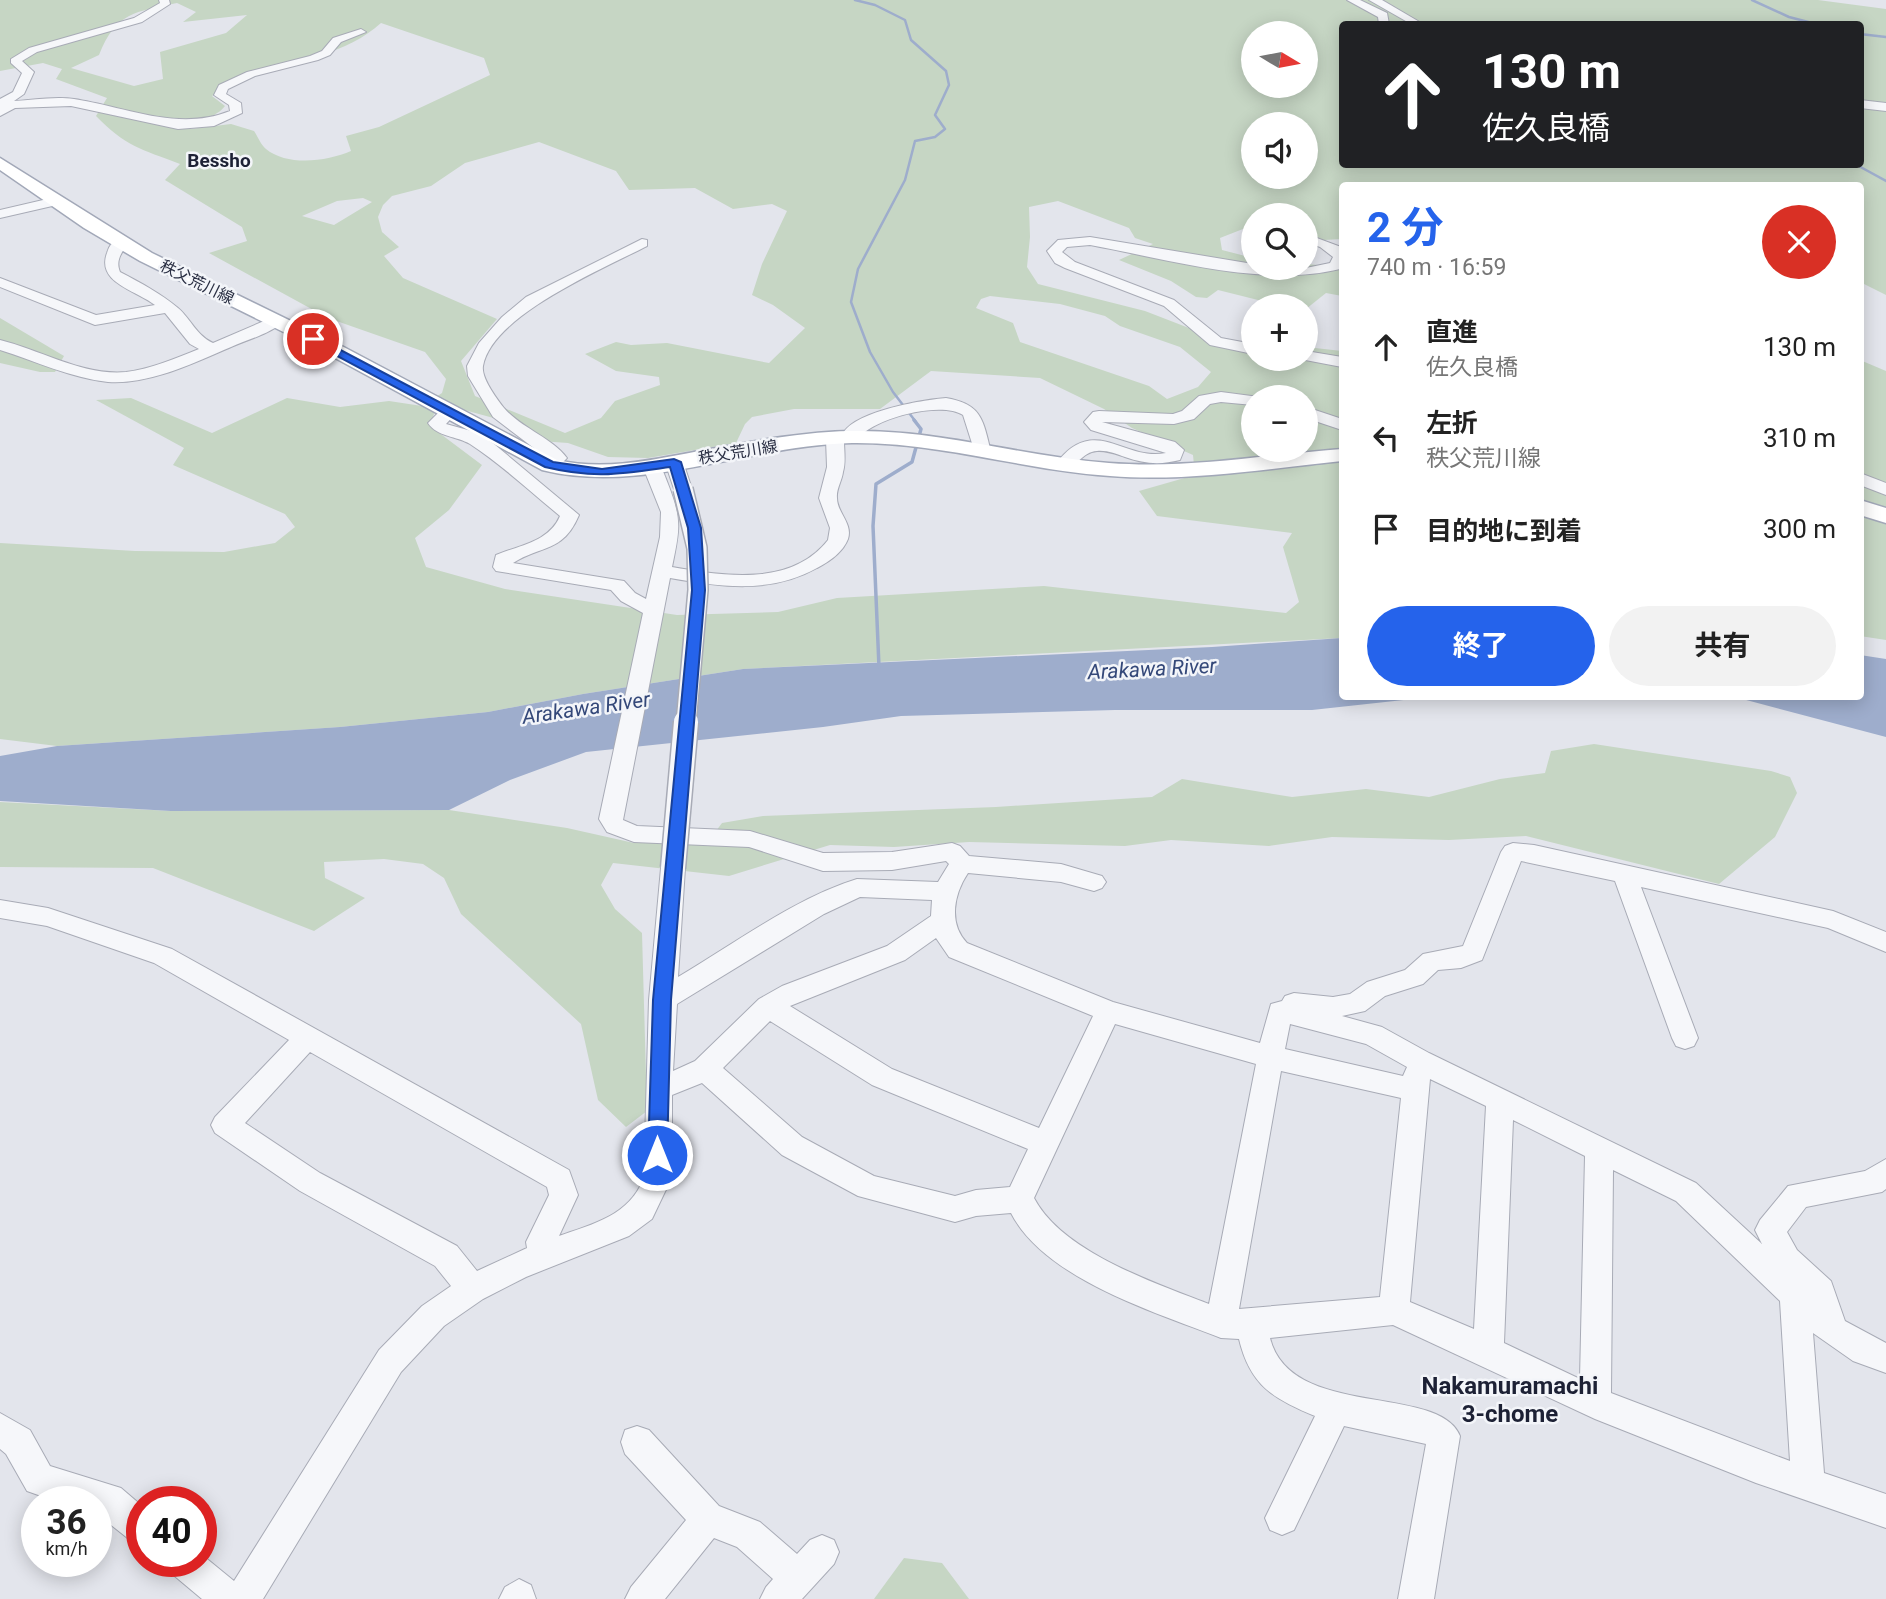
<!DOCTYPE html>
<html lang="ja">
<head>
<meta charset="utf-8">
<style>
	:root { --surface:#fff; --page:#f2f2f2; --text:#222; --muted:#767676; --accent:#2563eb }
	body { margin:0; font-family:Roboto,"Noto Sans JP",sans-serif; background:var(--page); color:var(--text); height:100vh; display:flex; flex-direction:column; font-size:26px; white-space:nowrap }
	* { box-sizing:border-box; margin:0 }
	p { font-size:23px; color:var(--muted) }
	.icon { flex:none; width:38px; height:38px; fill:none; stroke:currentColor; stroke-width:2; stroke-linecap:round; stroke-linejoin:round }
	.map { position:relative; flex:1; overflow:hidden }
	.drawer { position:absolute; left:1339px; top:182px; width:525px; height:518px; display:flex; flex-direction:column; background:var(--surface); border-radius:7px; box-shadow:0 4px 18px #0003 }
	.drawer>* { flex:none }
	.guide { position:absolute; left:1339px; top:21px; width:525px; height:147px; border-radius:7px; box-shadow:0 4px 18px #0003; background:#202124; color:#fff; overflow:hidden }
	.needle { width:46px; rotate:100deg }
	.tools { position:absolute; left:1241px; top:21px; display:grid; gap:14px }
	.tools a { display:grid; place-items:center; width:77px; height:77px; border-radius:50%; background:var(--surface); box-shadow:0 4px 18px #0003; font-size:35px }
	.speed { position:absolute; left:21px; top:1486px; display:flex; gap:14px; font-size:35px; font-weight:700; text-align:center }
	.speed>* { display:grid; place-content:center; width:91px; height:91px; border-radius:50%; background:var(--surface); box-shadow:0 4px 18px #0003; line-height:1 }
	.speed small { font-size:18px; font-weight:400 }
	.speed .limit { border:10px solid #d22; background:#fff; color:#111 }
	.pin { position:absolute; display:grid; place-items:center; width:60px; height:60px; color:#fff; margin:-30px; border:4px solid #fff; border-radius:50%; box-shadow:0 2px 7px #0007 }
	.me { position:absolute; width:77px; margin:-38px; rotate:0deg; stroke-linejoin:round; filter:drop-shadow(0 0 5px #0008) }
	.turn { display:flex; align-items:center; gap:24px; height:147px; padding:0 28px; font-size:32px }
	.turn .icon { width:91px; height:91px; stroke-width:2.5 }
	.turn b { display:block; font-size:49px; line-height:60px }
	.round { display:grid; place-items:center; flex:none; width:74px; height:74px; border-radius:37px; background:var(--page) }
	.overview { display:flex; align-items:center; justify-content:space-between; height:119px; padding:0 28px }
	h1 { font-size:42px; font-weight:700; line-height:52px; color:var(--accent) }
	.cta { display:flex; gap:14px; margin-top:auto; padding:14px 28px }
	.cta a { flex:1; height:80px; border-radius:42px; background:var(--accent); color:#fff; font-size:28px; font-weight:700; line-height:80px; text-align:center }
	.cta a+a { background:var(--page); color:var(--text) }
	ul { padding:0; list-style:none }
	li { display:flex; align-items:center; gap:21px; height:91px; padding:0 28px }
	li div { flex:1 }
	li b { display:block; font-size:26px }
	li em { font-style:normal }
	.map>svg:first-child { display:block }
	.green { fill:#c6d6c4; fill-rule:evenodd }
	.water { fill:#9eadcc }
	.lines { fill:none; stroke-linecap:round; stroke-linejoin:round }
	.stream-far1 { stroke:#9eadcc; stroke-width:2.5 }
	.stream { stroke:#9eadcc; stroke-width:3.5 }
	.minor-casing { stroke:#a8abb6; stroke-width:2 }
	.major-casing { stroke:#a2a8b8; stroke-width:3 }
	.minor { fill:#f6f7fa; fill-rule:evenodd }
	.major { fill:#fff; fill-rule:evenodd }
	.minor-bridge-far1-casing { stroke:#a8abb6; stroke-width:22; stroke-linecap:butt }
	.minor-bridge-casing { stroke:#a8abb6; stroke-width:27; stroke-linecap:butt }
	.minor-bridge-far1 { stroke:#f6f7fa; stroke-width:19 }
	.minor-bridge { stroke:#f6f7fa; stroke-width:24 }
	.route { fill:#2563eb; stroke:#184099; stroke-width:2 }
	.labels { text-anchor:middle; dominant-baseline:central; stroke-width:5; stroke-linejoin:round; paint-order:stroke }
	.far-street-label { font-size:16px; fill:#2b3044; stroke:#f3f5f9 }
	.far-quarter-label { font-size:19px; font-weight:bold; fill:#1d2135; stroke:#f3f5f9 }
	.water-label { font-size:21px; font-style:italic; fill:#344879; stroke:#f3f5f9 }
	.near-neighbourhood-label { font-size:24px; font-weight:bold; fill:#1d2135; stroke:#f3f5f9 }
</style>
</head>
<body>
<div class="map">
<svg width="1886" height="1599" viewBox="0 0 1886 1599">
	<rect width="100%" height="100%" fill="#e3e5ec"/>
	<!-- green -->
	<g class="green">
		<path d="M0,0H1818L1886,9V295L1860,282V186H1342V239L1324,240L1306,236V215H1253V227H1248L1220,238L1222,250L1253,258V268H1306V264L1342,267V296L1326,293L1306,309V306H1282L1218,290L1207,298L1196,297L1171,281L1119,260L1153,244L1135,238L1129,228L1058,201L1029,207L1030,237L1027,267L1038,284L1145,311L1220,340L1253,343V359H1306V347L1342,351V638L743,669L583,694L488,712L340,727L57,746L0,739V543L135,551L224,552L275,543L295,527L285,514L173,465L184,448L96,400L131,398L212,433L287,398L340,407L389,401L422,406L442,393L446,379L425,352L328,318L209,253L247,241L242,227L165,180L180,164C141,149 125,146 96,116L107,98L56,79L62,69L43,63L0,71ZM177,3L196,12L183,22L247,15L226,33L160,52L163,79L134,86L71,68L99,55C116,12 135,12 177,3ZM381,23L484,58L490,75L379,127L346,136L351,151C328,161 288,167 266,149C261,145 258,137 254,131L231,124L190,129C200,118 216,118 225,106L212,96C262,61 335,65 381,23ZM1342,24H1860V164H1342ZM1253,33H1306V86H1253ZM1253,124H1306V177H1253ZM539,142L616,171L629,190L695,188L733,209L772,204L787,211L762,264L752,295L773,305L805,328L769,363L667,343L631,345L616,342L585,354L616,371L659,377L660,385L615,401L601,418L565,433L475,396L461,361L497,319L403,278L384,256L399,247L382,232L378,217L383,205L392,196L431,186L465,163ZM363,198L372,202L334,225L302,216L337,201ZM990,296L1060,304L1105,316L1120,326L1180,347L1211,372L1198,387L1167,399L1149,386L1020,342L1013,323L976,308L981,299ZM931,371L1040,378L1104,409L1132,428L1193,455L1195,475L1139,491L1157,516L1292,533L1283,547L1299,602L1286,613L1044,586L837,598L778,612L677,615L505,589L426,567L415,538L449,510L482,465L430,426L435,411L457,408L527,427L540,441L568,443L608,457L648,458L736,443L745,424L752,417L794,409H880ZM1253,397H1306V450H1253Z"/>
		<polygon points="0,318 64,356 55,372 40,372 0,363"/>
		<polygon points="1860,360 1886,371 1886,640 1860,636"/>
		<polygon points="1594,744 1771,771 1790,777 1797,793 1775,837 1719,884 1526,836 1449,840 1332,837 1269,846 1171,840 1125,846 969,842 894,847 830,845 729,876 613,863 601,885 615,909 642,933 647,1111 626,1127 598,1100 581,1024 461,914 444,878 423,864 384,859 324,862 325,878 365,898 314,931 153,868 0,867 0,802 171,811 449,810 567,828 634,843 707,843 722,823 763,816 996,807 1152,797 1182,779 1292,797 1366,789 1429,797 1500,779 1545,773 1551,751"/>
		<polygon points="904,1558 942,1563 969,1599 874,1599"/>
	</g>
	<!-- water -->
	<g class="water">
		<polygon points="1342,638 1342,696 1431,697 1312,710 1115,710 901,716 823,727 586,752 510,780 449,810 171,811 0,801 0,756 57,746 340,727 488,712 583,694 743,669 1212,647"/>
		<polygon points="1860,655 1886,659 1886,737 1735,697 1860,696"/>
	</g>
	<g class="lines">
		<!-- stream-far1 -->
		<g class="stream-far1">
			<polyline points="855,0 875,5 905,20 911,40 946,71 949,85 935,115 945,129 935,137 915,141 905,180 858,269 851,302 870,352 893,392 916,422"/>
			<polyline points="1752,0 1789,17 1816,24"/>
			<polyline points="1860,34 1886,37"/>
			<polyline points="1855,164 1886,181"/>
		</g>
		<!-- stream -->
		<polyline class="stream" points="879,667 873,526 876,484 912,462 921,429 914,420"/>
		<!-- minor casing -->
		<g class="minor-casing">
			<g id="minor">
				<path d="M159,0H169L170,4L142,22L37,52L22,61L34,72L24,94L14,101C33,100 55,96 74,99C127,107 178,132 230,111L229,105L214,95L219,85L247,72L310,56L322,51L333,38L361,29L366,32L341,42L330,55L318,60L255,76L228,89L226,94L241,103L242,113L214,126L178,129L71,106L15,108L0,116V99L13,92L22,73L11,63V59L29,48L134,18L160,3Z"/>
				<polygon points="1347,0 1360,0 1387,13 1389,24 1379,24 1378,17"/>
				<polygon points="1369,0 1382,0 1423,24 1411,24"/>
				<polygon points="1860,100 1886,103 1886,111 1860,108"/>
				<polygon points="56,197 63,201 61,204 0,218 0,210"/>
				<path d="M1306,234L1341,247L1340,269C1263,288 1167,259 1090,245L1067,247L1062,252L1075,262L1174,300L1221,338L1253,344V354L1210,345L1164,306L1065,268L1055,263L1047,251L1058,240L1090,237L1253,264V268H1306L1330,263L1333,257L1320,247L1306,242Z"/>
				<path d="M122,238L129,242C122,252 115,260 120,272C141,283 160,293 178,308C191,319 196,335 213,343L271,318L276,316L284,321C272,333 247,340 231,347C194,363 149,385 108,382C71,378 35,361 0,350V340C41,350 83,376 126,372C151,369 176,358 199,349L190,344L165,313L95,325L0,287V278L96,315L155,305C136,290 96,283 107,253C109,245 114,240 122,238Z"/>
				<path d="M642,239L647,240V246C605,268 492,315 483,366C481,378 497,399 504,408C521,428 551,437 567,458L556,469H544L541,465L547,458L493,417L468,376L467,366L479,343L502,317L526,297Z"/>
				<polygon points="1306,351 1342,357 1342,367 1300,359 1306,359"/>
				<path d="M1221,392L1259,397H1253V405L1221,402L1210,404L1194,419L1174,424L1102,422L1175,442L1184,450L1180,460C1160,465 1145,464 1125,457C1116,454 1107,450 1097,451C1082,452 1077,467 1064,470L1055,465C1094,412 1124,462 1166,453L1091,430L1084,422L1093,412L1099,411L1173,414L1182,411L1199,396Z"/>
				<path d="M946,398C982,404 983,420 991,452L988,456H976L963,415C941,400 869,419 856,441L844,440C844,451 846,462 843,472C842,481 836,489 837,498C837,513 853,523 848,539C843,552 829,562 817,568C771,594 720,587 670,578L623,820L637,826L750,831L823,853L892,852L952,843L960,846L969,856L1061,864L1102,876L1106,882L1102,888L1094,891L1061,882L968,873C954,894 948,923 967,943L1113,1002L1260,1043L1271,1004L1282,1001L1285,996L1294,993L1333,997L1350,994L1367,982L1405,970L1423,954L1463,946L1501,852L1505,846L1513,843L1534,845L1833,911L1886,932V952L1828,928L1641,887L1698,1038L1694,1046L1685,1049L1676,1046L1672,1038L1615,881L1521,861L1482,960L1461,968L1438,970L1423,984L1385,996L1365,1011L1342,1016L1382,1027L1429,1053L1696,1183L1762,1244L1755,1230L1760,1220L1788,1186L1865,1171L1886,1159V1189L1882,1192L1806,1207L1787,1232L1797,1250L1831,1281L1845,1321L1886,1343V1373L1853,1361L1813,1333L1824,1473L1886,1494V1528L1756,1483L1595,1419L1393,1325L1270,1338C1290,1420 1439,1383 1460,1436L1434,1599H1398L1426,1444L1344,1426L1294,1530L1282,1535L1270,1530L1265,1518L1315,1416C1273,1399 1250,1385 1239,1339L1221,1338C1155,1312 1045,1279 1011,1213L976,1216L955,1222L858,1196L782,1155L702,1083L672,1095V1177L652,1219L629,1236L526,1277L483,1299L444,1326L401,1372L263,1599H202L171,1573L166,1561H201V1554L234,1581L379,1350L422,1306L451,1286L435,1266L300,1191L215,1133L211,1125L215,1117L289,1040L154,963L47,926L0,918V900L48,908L172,949L569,1170L578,1195L559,1236C593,1224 631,1215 644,1177L649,1000L661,868L665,862L673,859L681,862L685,868L678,977C734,944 795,898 857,879L938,882L949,864L946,861L892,870L823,871L749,847L634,842L607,832L599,819L643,613L621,601L611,590L496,571L493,567L496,555C520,545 549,542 560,516C531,492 502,465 470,444C457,436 437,437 428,423L443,408H455L457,412L446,424L475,432L494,444L579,515C563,553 541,545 513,563L624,581L635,593L646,599L660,537L661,512L643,467L646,463L652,462C662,464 664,474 668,484C682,520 680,529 672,567C724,576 791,587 828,540L830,528L819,498L827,467L826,439L829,435L842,436C850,412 922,400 946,398ZM860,897L932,900L931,916L887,946L782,986L759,999L695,1061L673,1071L677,1004L824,914ZM936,938L949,957L1093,1016L1039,1128L892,1069L790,1006L905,960ZM770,1021L872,1085L1028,1149L1010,1187L976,1190L955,1196L874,1176L802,1137L723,1068ZM1115,1024L1256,1064L1209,1304C1155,1283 1062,1252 1034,1198ZM1290,1024L1366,1044L1407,1067L1403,1076L1285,1049ZM310,1052L547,1187L549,1195L526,1242L527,1248L477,1271L457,1246L320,1173L245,1123ZM1281,1071L1401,1098L1380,1297L1239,1309ZM1430,1079L1486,1106L1474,1329L1410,1302ZM1513,1120L1585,1156L1580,1379L1504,1343ZM1613,1170L1676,1201L1780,1301L1790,1461L1611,1393Z"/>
				<polygon points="1306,407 1342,419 1342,430 1306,418"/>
				<polygon points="674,457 683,462 692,489 689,493 683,494 674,489 665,462"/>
				<polygon points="1860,473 1886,483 1886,495 1860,485"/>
				<polygon points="0,1413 30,1430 50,1466 121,1488 142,1506 142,1545 130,1540 96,1513 96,1502 58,1502 27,1491 6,1454 0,1449"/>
				<polygon points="637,1426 649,1430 719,1506 760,1522 797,1554 810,1540 822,1535 834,1540 839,1552 834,1564 802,1599 760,1599 766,1587 773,1579 737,1547 714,1538 665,1599 625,1599 631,1587 686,1520 625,1454 621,1442 625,1430"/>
				<polygon points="519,1579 531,1585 536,1599 499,1599 505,1587"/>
			</g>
		</g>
		<!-- major casing -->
		<g class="major-casing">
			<g id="major">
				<path d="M0,158L152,253L338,344L557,460C604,471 652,460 699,451C749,442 800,432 851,431C939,429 1023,457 1109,463C1187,469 1265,455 1342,449V461C1265,469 1187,482 1110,476C1023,470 939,442 852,443C749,445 643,495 542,470L324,352L140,261L84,228L0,170Z"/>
				<polygon points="1860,500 1886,508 1886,523 1860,515"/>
			</g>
		</g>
		<!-- minor -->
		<use href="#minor" class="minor"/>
		<!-- major -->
		<use href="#major" class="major"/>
		<!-- minor-bridge-far1 casing -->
		<g class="minor-bridge-far1-casing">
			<polyline id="minor-bridge-far1" points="683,489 697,548 698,590 686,723"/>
		</g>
		<!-- minor-bridge casing -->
		<g class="minor-bridge-casing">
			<polyline id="minor-bridge" points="673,868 686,722"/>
		</g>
		<!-- minor-bridge-far1 -->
		<use href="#minor-bridge-far1" class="minor-bridge-far1"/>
		<!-- minor-bridge -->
		<use href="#minor-bridge" class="minor-bridge"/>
	</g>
	<!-- route -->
	<path class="route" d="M309,337H316L553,462L602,469L674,459L681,462L701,528L705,590L671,1000L667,1155L664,1161L657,1164L650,1161L648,1155L653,1000L692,590L688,528L670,467C620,474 595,479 545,467L309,341Z"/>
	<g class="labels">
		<!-- far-street labels -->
		<g class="far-street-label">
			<text transform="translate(197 282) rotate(26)">秩父荒川線</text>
			<text transform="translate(738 452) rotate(-9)">秩父荒川線</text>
		</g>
		<!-- far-quarter labels -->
		<g class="far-quarter-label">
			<text x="219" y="160">Bessho</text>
		</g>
		<!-- water labels -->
		<g class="water-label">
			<text transform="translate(1152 669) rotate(-3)">Arakawa River</text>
			<text transform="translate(586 708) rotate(-8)">Arakawa River</text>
		</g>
		<!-- near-neighbourhood labels -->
		<g class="near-neighbourhood-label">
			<text x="1510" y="1386">Nakamuramachi<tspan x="1510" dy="28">3-chome</tspan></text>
		</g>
	</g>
</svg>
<div class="tools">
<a><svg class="needle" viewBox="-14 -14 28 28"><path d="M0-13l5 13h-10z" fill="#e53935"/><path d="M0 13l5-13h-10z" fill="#767676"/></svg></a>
<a><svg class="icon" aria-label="sound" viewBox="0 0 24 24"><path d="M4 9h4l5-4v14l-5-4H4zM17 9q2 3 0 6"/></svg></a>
<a><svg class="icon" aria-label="search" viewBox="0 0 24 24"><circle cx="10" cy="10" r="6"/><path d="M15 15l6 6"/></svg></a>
<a>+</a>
<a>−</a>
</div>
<div class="speed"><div>36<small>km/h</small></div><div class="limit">40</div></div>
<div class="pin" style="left:313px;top:339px;background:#d93025"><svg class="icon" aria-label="arrive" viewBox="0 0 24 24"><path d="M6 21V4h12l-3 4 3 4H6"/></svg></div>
<svg class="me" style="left:657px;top:1155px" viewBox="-20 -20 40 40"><circle r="17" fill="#2563eb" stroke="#fff" stroke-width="3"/><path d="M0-11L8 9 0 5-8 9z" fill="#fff"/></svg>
<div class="guide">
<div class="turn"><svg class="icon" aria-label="ahead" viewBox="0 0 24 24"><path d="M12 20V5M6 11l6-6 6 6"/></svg><div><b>130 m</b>佐久良橋</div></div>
</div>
<section class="drawer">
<div class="overview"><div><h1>2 分</h1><p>740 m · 16:59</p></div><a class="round" style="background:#d93025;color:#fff"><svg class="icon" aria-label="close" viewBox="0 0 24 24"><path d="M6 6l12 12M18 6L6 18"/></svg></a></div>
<ul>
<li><svg class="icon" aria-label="ahead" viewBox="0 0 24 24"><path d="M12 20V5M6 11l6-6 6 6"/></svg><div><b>直進</b><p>佐久良橋</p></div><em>130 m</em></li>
<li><svg class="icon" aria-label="left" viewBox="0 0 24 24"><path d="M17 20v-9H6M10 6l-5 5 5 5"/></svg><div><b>左折</b><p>秩父荒川線</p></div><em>310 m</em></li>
<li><svg class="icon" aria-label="arrive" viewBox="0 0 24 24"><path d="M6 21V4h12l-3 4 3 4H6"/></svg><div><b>目的地に到着</b></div><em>300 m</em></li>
</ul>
<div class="cta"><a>終了</a><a>共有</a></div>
</section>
</div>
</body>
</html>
